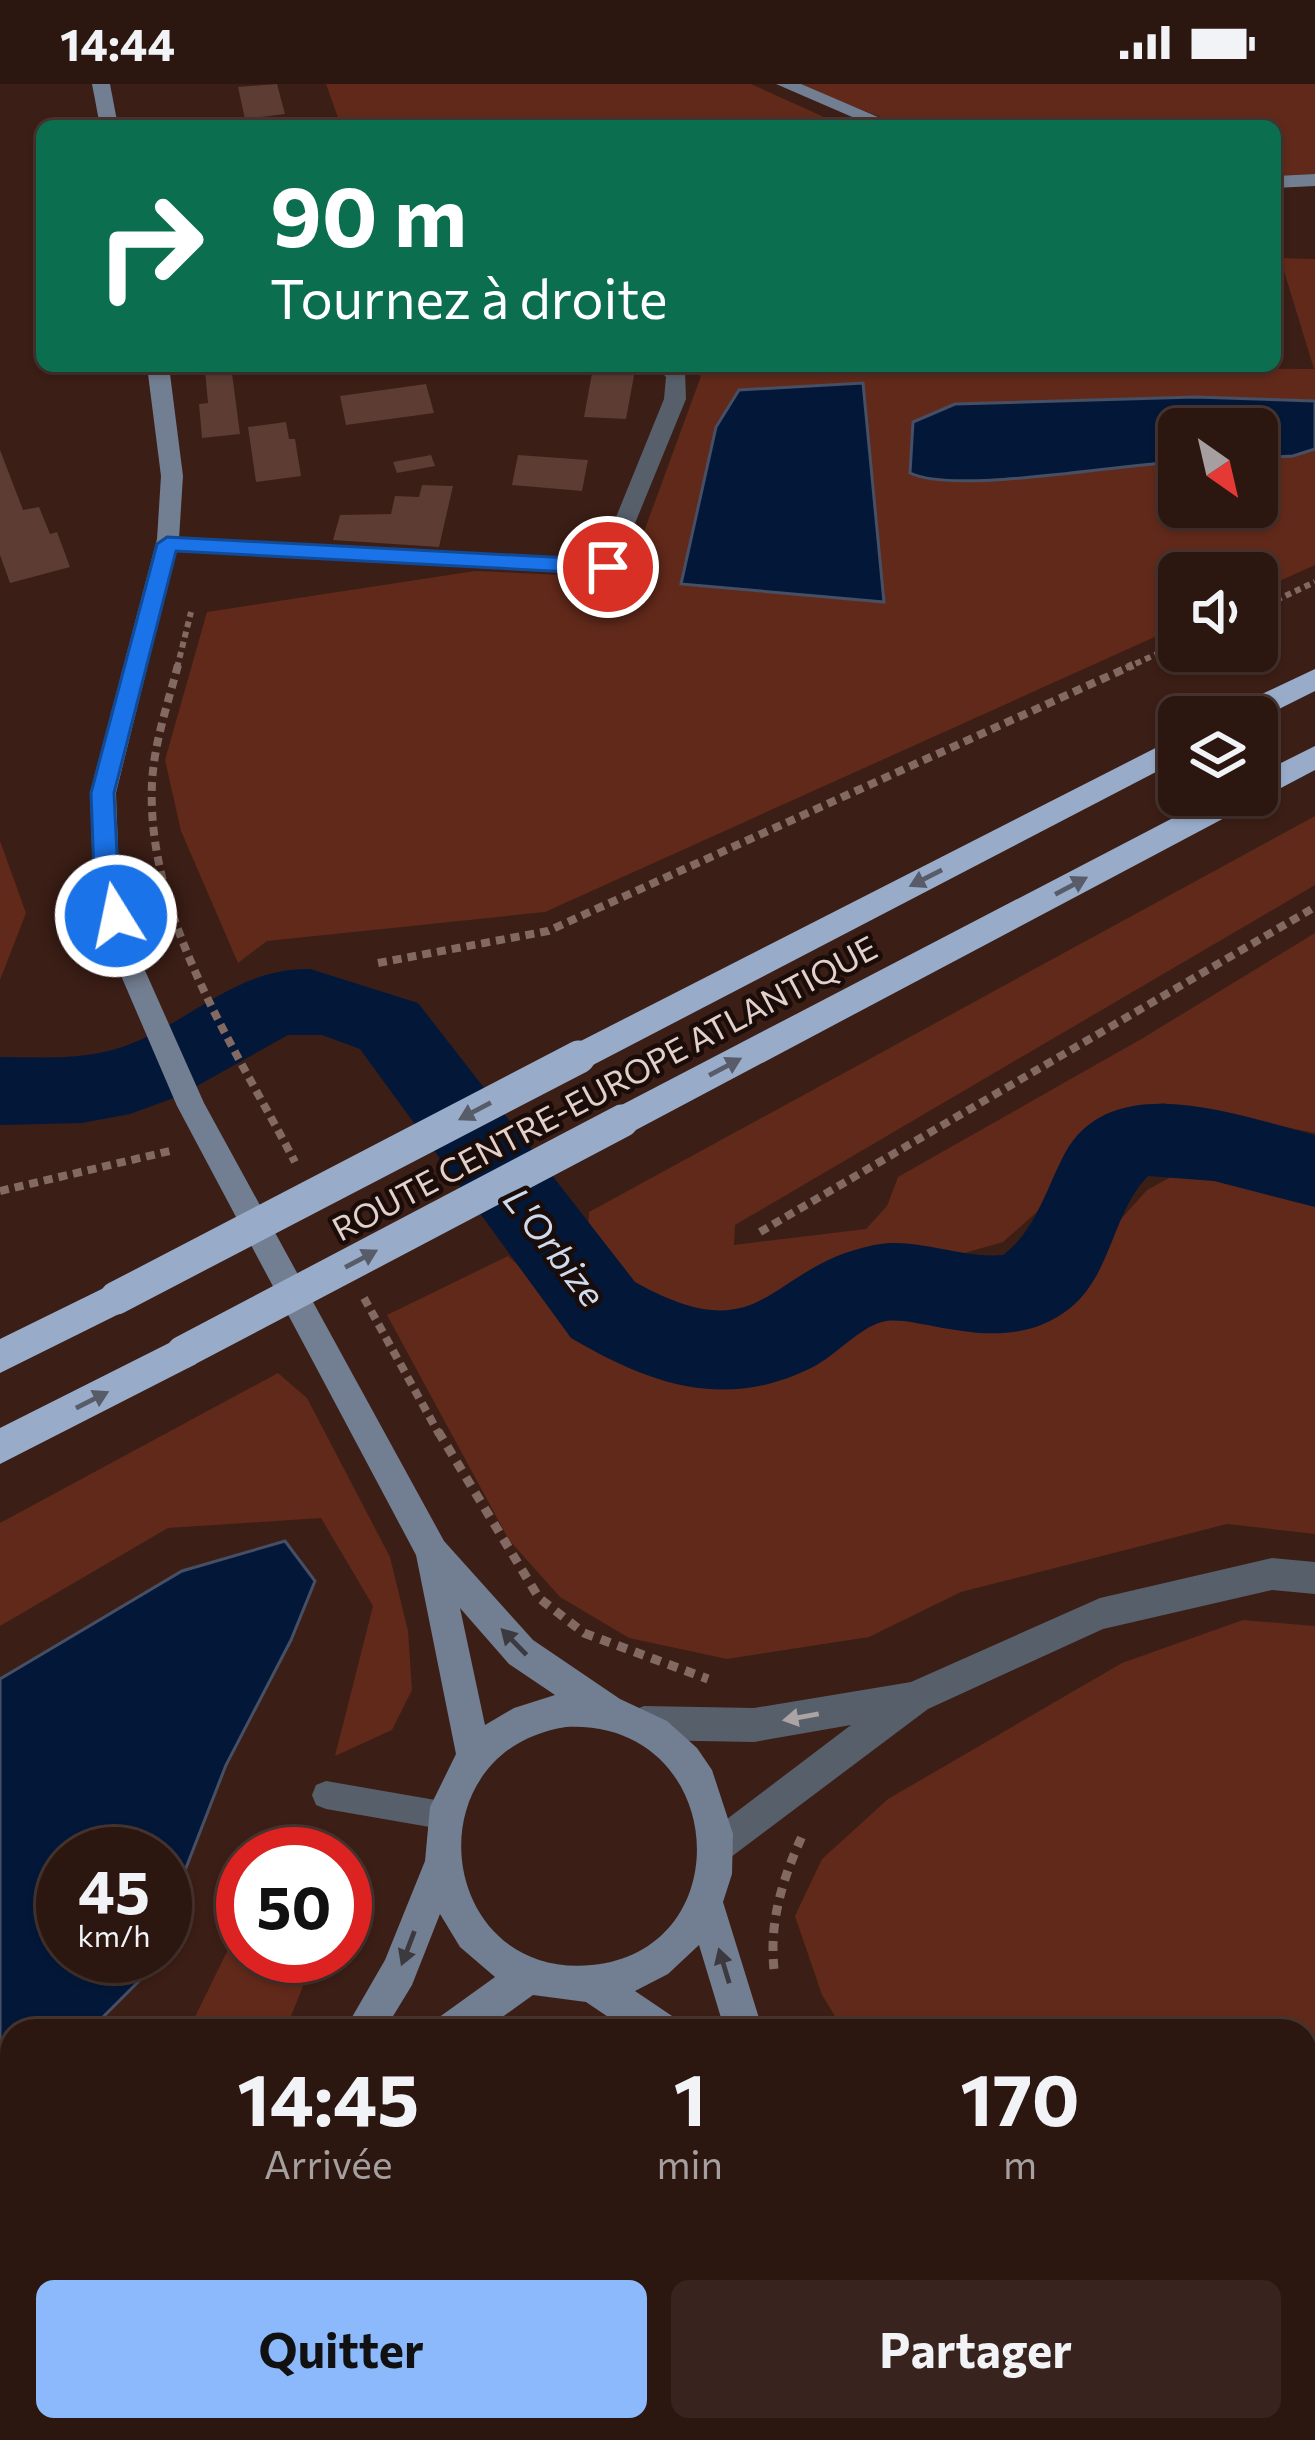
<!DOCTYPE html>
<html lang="fr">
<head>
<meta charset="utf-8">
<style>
	:root { --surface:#2c1610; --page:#38231e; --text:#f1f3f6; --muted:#a69f9f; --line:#483530; --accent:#8cb9fc }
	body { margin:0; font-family:Commissioner,sans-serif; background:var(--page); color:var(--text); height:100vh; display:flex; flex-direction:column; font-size:45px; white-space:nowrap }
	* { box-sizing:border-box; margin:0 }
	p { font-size:39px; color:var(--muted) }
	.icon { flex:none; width:66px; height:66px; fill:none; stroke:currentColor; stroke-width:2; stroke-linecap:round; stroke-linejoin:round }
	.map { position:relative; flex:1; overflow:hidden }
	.details { position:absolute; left:0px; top:1935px; width:1317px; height:423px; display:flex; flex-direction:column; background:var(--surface); border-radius:36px 36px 0 0; box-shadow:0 3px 9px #0004,0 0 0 3px var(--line) }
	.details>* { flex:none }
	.guide { position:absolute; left:36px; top:36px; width:1245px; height:252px; border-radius:18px; box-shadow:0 3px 9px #0004,0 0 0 3px var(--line); background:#0b6e4f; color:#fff; overflow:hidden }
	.needle { width:78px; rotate:146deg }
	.fabs { position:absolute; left:1158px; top:324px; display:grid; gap:24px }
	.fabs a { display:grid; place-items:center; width:120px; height:120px; border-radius:18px; background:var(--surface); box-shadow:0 3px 9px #0004,0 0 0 3px var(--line); font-size:60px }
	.speed { position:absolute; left:36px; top:1743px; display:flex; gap:24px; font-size:60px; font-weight:700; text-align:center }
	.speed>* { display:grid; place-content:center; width:156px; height:156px; border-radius:50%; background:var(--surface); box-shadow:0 3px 9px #0004,0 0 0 3px var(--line); line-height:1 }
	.speed small { font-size:30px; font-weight:400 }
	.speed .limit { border:18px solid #d22; background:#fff; color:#111 }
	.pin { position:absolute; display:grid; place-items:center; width:102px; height:102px; color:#fff; margin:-51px; border:6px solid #fff; border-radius:50%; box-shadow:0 3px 12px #0007 }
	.me { position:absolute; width:132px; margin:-66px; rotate:350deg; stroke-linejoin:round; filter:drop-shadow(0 0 9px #0008) }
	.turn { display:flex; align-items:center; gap:42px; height:252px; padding:0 36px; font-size:54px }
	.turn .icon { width:156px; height:156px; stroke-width:2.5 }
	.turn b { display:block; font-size:84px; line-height:102px }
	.eta { display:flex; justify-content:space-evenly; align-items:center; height:204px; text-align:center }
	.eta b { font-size:72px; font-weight:700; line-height:84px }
	.action { display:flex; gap:24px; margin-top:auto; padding:24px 36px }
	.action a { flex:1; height:138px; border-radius:18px; background:var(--accent); color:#111; font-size:48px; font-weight:700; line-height:138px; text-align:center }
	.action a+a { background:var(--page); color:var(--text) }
	.status { display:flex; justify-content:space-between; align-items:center; height:84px; padding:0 60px; background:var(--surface); direction:ltr }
	.status svg { height:33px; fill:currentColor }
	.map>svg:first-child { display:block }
	.green { fill:#61291a; fill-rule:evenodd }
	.water { fill:#031838; stroke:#464f64; stroke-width:3 }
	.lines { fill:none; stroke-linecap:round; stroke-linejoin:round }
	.river { fill:#031838; fill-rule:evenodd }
	.building { fill:#5c3c33 }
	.path-far2 { stroke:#826962; stroke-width:6; stroke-dasharray:6 4.5; stroke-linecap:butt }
	.path-far1 { stroke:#826962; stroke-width:8; stroke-dasharray:9 6; stroke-linecap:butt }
	.path { stroke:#826962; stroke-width:9; stroke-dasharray:10 8; stroke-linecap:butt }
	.lane { fill:#575f6b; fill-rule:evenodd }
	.street { fill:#575f6b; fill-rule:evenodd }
	.secondary { fill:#727e91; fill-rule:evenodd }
	.highway { fill:#98acc9; fill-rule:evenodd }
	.highway-bridge { stroke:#98acc9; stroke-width:33 }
	.oneway { fill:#585c69 }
	.oneway2 { fill:#3d3a3f }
	.oneway3 { fill:#aca3a4 }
	.route { fill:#1a73e8; stroke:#114b97; stroke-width:3 }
	.labels { text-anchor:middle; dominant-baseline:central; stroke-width:9; stroke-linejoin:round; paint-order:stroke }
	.street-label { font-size:33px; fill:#e4d0ca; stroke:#190c09 }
	.water-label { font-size:36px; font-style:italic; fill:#cedaed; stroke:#190c09 }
</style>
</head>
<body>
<div class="status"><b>14:44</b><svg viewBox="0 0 49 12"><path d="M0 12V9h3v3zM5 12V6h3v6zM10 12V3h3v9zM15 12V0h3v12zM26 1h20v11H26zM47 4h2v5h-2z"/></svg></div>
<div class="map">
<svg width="1315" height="2356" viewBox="0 0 1315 2356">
	<rect width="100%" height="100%" fill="#3b1e16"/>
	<!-- green -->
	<g class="green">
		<polygon points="326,0 751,0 844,42 341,42"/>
		<polygon points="795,0 1315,0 1315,90 1275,92 1275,42 904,42"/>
		<path d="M1280,174L1315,175V481L1257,507V489H1179V542L545,828L267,857L238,879L181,747L165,676L207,528L475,487L627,494L701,292L686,282L1314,285ZM1179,345H1257V423H1179Z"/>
		<polygon points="1315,732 1315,801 735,1141 734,1161 866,1145 887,1122 898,1093 1143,954 1315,849 1315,1049 1163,1019 1112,1034 1080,1063 1057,1110 1003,1158 954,1172 849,1186 729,1247 678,1242 630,1218 587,1170 589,1128"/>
		<polygon points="0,757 26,829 0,896"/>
		<polygon points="1191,1082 1263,1096 1315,1115 1315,1450 1227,1440 961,1508 869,1553 727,1575 629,1554 560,1513 509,1456 387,1231 508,1172 630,1284 695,1300 734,1296 796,1269 852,1235 901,1228 996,1242 1052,1220 1091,1185 1112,1145 1147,1106"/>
		<polygon points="278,1289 307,1314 390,1473 408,1547 412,1606 392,1646 335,1672 373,1522 321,1434 168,1444 0,1542 0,1439"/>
		<polygon points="1243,1536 1315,1542 1315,2356 996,2356 994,2346 1305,2346 1305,1947 844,1947 822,1911 795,1832 822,1775 888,1715 1122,1579"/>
		<polygon points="243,1835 243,1872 315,1872 285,1947 188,1947"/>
		<polygon points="12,2114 12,2261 0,2274 0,2124"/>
	</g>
	<!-- water -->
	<g class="water">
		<polygon points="863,299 884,518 681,500 716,343 739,306"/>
		<path d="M1195,313L1315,317V365L1293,372L1257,374V345H1179V378C1118,380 955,411 910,389L913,338L955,320Z"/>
		<polygon points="285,1457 315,1497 291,1556 226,1681 165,1838 165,1770 63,1770 63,1872 152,1872 144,1892 89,1947 12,1947 12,2009 0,2016 0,1595 182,1487"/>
		<polygon points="257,2346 679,2346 679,2356 248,2356"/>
	</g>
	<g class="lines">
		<!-- river -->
		<path class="river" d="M310,885L418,919L635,1198C766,1271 765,1183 874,1161C916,1152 960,1175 1003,1171C1036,1146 1046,1105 1065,1069C1113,982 1242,1033 1315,1051V1123L1214,1097L1148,1092C1112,1129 1112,1191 1069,1225C1027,1258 976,1251 928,1241C915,1239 896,1234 882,1238C859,1244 836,1271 813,1283C726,1327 651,1301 571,1254L360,965L322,951H288L179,1012L130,1030L82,1039L0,1041V973C37,973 77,976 112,966C181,948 232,883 310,885Z"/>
	</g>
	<!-- building -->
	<g class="building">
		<polygon points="277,0 285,30 245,35 238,3"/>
		<polygon points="195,282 231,282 240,350 202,354 199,320 208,319 205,286 196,287"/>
		<polygon points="593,284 635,286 626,335 584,333"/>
		<polygon points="426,300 434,329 346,341 340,312"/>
		<polygon points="286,338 289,355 295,355 301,392 256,398 248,343"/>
		<polygon points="0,366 23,426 39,423 50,450 57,448 70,483 10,499 0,471"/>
		<polygon points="431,371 435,382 397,389 393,378"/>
		<polygon points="518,371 588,376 582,407 512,401"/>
		<polygon points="422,401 453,402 439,463 333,456 340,431 391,430 395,412 419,413"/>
	</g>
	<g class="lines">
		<!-- path-far2 -->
		<g class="path-far2">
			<polyline points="1257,525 1315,498"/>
			<polyline points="177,584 191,528"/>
			<polyline points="1126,584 1179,560"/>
		</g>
		<!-- path-far1 -->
		<g class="path-far1">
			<path d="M178,581C168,619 154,659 152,699C146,833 235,963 295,1078"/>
			<polyline points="378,879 548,847 1133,581"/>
			<polyline points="0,1107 174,1066"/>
			<polyline points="760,1148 1315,823"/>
			<polyline points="364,1214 439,1350"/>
		</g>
		<!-- path -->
		<g class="path">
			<polyline points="438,1347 539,1514 584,1549 708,1595"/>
			<path d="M774,1885C769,1836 783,1794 803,1750"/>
			<polyline points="957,2346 959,2356"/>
		</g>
		<!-- lane -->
		<polygon class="lane" points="326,1697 447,1718 457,1722 461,1732 457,1742 447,1746 326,1725 316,1721 312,1711 316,1701"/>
		<!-- street -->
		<g class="street">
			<polygon points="656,282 679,282 685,287 686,315 615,488 167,467 156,460 167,453 599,475 664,315 666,293"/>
			<polygon points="1272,1474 1315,1478 1315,1510 1272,1506 1103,1545 928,1625 715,1785 702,1780 697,1767 702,1754 851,1641 754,1658 644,1656 632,1651 627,1639 632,1627 644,1622 754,1624 911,1598 1100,1514"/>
		</g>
		<!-- secondary -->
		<g class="secondary">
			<polygon points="92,0 110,0 118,42 100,42"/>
			<polygon points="776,0 801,0 899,42 873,42"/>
			<polygon points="1315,90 1315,102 1275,104 1275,92"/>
			<path d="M147,282H169L183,392L179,455L116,709L119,791L139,873L204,1019L444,1457L533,1556L620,1615L667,1637L697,1664L712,1686L733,1750L732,1790L723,1818L763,1947H725L699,1861L668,1890L635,1907L675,1934L681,1947H629L586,1918L533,1911L483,1947H432L438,1934L495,1893L460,1863L440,1830L412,1901L384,1947H344L385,1876L425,1777L430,1723L456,1670L416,1471L177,1022L113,873L93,791L90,709L157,455L161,392ZM460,1524L509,1580L555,1611L514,1624L485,1641ZM566,1643C727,1635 744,1866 592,1881C436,1896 410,1667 566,1643Z"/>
			<polygon points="12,2325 12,2346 33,2346 29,2356 0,2356 0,2330"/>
			<polygon points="866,2346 908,2346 909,2356 867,2356"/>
		</g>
		<!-- highway -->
		<g class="highway">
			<polygon points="1315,585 1315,607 1257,636 1223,633 1228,626"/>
			<polygon points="1179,652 1179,676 591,982 579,986 567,982 562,973 567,964"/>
			<polygon points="1315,662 1315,686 634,1047 622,1051 610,1047 605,1037 610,1027 1217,711 1257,711 1257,691"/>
			<polygon points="116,1198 129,1203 134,1214 129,1225 0,1289 0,1255"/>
			<polygon points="183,1252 196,1256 202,1268 196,1280 0,1380 0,1344"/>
		</g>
		<!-- highway-bridge -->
		<g class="highway-bridge">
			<polyline points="116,1214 579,973"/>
			<polyline points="183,1268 622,1037"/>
		</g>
	</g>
	<!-- one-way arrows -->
	<defs><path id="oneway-solid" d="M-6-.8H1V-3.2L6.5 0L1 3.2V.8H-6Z" transform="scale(3)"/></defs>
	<g class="oneway">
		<use href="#oneway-solid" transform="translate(926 794) rotate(153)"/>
		<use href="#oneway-solid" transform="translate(1071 802) rotate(-28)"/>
		<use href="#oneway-solid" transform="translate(725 983) rotate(-28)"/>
		<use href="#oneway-solid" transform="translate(475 1027) rotate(152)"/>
		<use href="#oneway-solid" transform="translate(361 1175) rotate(-28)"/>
		<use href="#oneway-solid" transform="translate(92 1316) rotate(-27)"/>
	</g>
	<g class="oneway2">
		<use href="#oneway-solid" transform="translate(514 1558) rotate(-134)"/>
		<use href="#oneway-solid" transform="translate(408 1864) rotate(111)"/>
		<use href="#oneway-solid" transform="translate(724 1882) rotate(-107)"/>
	</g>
	<use class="oneway3" href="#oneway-solid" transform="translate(801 1633) rotate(170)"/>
	<!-- route -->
	<polygon class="route" points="167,453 608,476 618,483 608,490 176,467 114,709 118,790 128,832 116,841 104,832 94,790 91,709 157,460"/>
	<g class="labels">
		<!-- street labels -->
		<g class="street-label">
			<text transform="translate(604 1003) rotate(-28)">ROUTE CENTRE-EUROPE ATLANTIQUE</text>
		</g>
		<!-- water labels -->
		<g class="water-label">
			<text transform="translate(556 1162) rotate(52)">L'Orbize</text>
		</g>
	</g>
</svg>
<div class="fabs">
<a><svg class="needle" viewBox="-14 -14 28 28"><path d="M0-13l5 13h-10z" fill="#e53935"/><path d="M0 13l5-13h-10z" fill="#a69f9f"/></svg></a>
<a><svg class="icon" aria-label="sound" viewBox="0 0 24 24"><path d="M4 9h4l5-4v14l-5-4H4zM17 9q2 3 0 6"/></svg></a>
<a><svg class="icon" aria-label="layers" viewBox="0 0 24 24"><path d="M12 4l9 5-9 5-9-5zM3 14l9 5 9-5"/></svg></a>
</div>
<div class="speed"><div>45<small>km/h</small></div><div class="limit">50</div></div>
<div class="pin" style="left:608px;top:483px;background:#d93025"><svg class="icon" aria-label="arrive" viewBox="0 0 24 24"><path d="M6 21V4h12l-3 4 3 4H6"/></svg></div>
<svg class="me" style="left:116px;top:832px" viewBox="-20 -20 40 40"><circle r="17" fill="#1a73e8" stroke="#fff" stroke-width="3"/><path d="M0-11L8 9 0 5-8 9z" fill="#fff"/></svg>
<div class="guide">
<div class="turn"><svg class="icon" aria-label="right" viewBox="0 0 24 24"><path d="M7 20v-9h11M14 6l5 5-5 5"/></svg><div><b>90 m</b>Tournez à droite</div></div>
</div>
<section class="details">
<div class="eta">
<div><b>14:45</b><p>Arrivée</p></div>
<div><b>1</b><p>min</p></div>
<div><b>170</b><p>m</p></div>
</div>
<div class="action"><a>Quitter</a><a>Partager</a></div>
</section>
</div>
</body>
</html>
